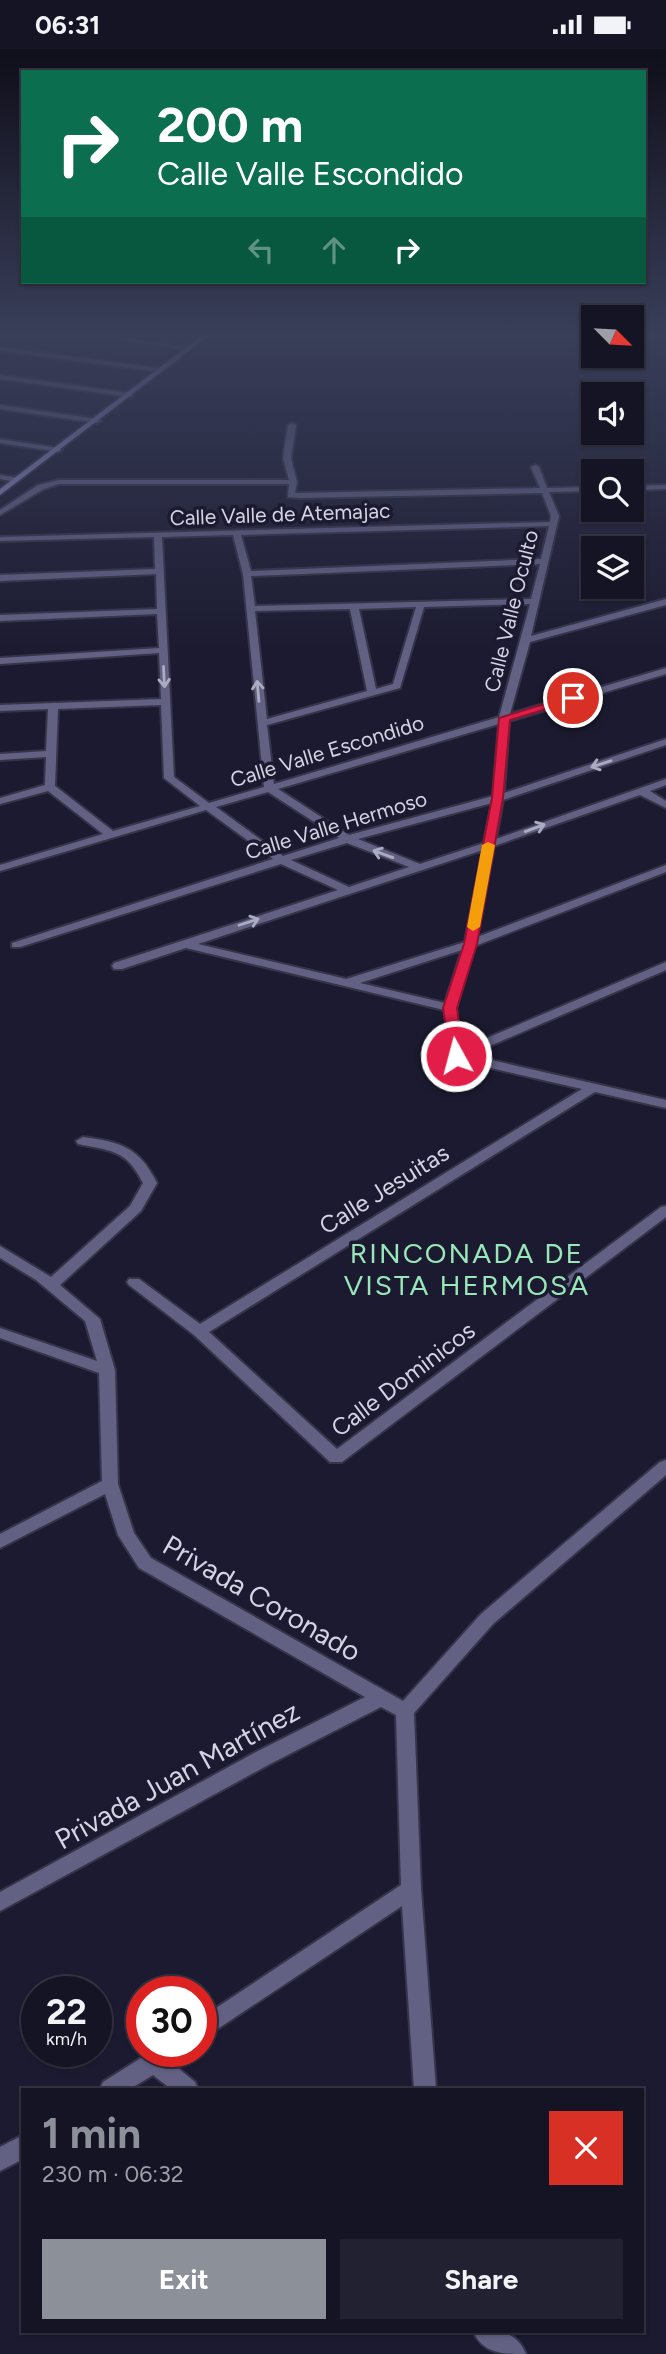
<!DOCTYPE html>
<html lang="en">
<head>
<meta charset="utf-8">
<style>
	:root { --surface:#141424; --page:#212131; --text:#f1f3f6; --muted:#9d9ea6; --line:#333341; --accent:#8c9099 }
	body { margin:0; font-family:Figtree,sans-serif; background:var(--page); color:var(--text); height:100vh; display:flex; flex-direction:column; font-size:26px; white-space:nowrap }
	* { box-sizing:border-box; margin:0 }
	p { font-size:23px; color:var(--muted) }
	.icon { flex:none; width:38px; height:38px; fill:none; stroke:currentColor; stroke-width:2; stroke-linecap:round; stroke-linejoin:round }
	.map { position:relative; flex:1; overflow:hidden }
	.panel { position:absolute; left:21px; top:2039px; width:623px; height:245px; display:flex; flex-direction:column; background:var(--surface); border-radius:0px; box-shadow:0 2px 5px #0004,0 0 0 2px var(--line) }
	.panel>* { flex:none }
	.top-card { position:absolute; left:21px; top:21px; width:625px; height:214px; border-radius:0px; box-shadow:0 2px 5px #0004,0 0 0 2px var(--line); background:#0b6e4f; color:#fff; overflow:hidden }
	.needle { width:46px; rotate:114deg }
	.buttons { position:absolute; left:581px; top:256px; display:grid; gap:14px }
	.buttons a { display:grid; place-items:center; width:63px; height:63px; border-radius:0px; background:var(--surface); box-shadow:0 2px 5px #0004,0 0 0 2px var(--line); font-size:35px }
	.speed { position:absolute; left:21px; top:1927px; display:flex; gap:14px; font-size:35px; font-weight:700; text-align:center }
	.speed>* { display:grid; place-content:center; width:91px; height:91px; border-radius:50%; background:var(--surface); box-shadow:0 2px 5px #0004,0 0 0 2px var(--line); line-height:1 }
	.speed small { font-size:18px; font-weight:400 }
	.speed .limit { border:10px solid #d22; background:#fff; color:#111 }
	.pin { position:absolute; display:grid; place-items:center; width:60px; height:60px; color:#fff; margin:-30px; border:4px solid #fff; border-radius:50%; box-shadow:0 2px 7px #0007 }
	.me { position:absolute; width:77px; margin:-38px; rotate:353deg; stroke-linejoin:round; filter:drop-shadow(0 0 5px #0008) }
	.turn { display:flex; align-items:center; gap:24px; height:147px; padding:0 21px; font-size:32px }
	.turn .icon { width:91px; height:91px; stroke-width:2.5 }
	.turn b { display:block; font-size:49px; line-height:60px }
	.lanes { display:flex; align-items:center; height:66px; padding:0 21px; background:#0003; justify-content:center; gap:35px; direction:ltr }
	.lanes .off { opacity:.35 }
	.round { display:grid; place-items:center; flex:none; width:74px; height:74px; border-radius:0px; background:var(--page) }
	.summary { display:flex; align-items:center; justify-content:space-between; height:119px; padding:0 21px }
	h1 { font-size:42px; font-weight:700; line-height:52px; color:var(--accent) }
	.primary-button { display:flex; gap:14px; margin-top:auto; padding:14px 21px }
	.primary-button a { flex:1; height:80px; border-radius:0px; background:var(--accent); color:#fff; font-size:28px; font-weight:700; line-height:80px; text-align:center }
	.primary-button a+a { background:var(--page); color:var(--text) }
	.status { display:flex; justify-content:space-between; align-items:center; height:49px; padding:0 35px; background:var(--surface); direction:ltr }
	.status svg { height:19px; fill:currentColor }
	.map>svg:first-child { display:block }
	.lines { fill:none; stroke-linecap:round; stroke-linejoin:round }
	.street-casing { stroke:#353449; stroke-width:4 }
	.secondary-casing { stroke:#353449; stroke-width:4 }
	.street { fill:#626184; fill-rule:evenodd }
	.secondary { fill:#8a87c0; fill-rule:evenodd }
	.oneway { stroke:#ababc2 }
	.route { fill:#e11d48; stroke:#92132f; stroke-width:2 }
	.slow { fill:#f59e0b }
	.labels { text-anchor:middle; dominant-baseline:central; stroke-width:7; stroke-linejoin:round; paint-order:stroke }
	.far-street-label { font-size:21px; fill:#d3d3e3; stroke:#1b1a30 }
	.street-label { font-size:24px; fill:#d3d3e3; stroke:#1b1a30 }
	.quarter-label { font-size:28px; letter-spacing:2px; fill:#99e6b8; stroke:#1b1a30 }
	.near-street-label { font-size:28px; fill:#d3d3e3; stroke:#1b1a30 }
</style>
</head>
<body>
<div class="status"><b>06:31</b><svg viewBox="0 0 49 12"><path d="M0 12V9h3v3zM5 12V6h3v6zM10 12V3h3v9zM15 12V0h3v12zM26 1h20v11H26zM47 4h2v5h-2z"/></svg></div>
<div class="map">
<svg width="666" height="2305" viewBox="0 0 666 2305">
	<rect width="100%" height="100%" fill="#1b1a30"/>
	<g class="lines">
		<!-- street casing -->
		<g class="street-casing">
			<g id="street">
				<polygon points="54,281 72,281 192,299 189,301"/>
				<polygon points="0,298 160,319 163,321 160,323 0,302"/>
				<polygon points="0,326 130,344 133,346 130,348 0,330"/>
				<polygon points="0,356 97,370 101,372 97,374 0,360"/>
				<path d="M292,374L296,376L291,409L297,433L295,444L540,439L531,418L535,416L539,418L547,439L593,438V442L549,443L559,467L531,587L666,550V556L530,593L510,665L666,619V625L509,672L504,744L666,690V696L503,751L496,790L666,730V736L650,742L666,752V759L640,746L494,797L477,888L666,816V823L475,897L456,959L461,1000L666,913V921L469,1006L666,1051V1059L595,1043L209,1283L337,1400L661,1158L666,1157V1168L342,1413H330L194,1286L129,1236L127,1233L129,1230H139L200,1275L582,1040L452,1010L444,961L186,899L122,920H114L112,917L114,914L338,841L281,815L20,898H12V894L273,810L206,761L0,822V816L103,785L48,742L0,755V749L45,736L46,708L0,711V705L46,702L48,660L0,662V656L161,650L159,604L0,615V609L159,599L157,565L0,572V566L157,560L156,525L0,532V526L155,520L154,488L0,492V488L550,473L551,467L542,444L300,449L288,448L289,435H59L44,440L0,466V461L38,436L59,431H289L283,409L288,376ZM549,477L541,510L251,522L241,486ZM233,486L243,525L264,738L209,754L174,728L162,488ZM540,515L531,550L255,557L251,527ZM530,555L499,668L274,735L267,676L400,639L424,558ZM416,558L393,635L376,640L359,560ZM350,560L367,642L267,670L255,562ZM161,656L164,729L200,757L113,782L55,737L58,660ZM499,675L493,747L349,786L278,740ZM268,743L339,789L283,807L216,758ZM492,754L484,794L420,815L358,790ZM347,794L409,818L349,838L291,811ZM483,801L465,893L346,930L198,895ZM462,901L445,954L360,934Z"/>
				<polygon points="0,390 58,399 62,401 58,403 0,394"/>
				<polygon points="0,426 19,429 20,431 16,433 0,430"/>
				<polygon points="666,436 666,440 632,441 632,437"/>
				<path d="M83,1088C121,1093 139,1098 157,1134L141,1162L60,1236L100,1270L115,1321L118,1435L134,1484L151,1509L403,1652L481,1565L660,1413L666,1411V1426L493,1575L414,1664L421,1840L436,2040H414L402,1857L201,1991V1969L401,1836L396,1666L381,1658L270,1715L0,1862V1843L256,1703L365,1648L139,1519L118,1486L105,1445L0,1499V1485L102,1432L99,1324L0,1289V1279L97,1312L85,1272L36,1231L0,1209V1197L51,1228L130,1157L143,1134C126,1100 111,1102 78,1095L76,1092Z"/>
				<polygon points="152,2002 182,2002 179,2009 172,2014 195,2033 198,2040 171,2040 153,2026 130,2040 100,2040 103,2033"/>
				<polygon points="23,2086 23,2110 0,2122 0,2098"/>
				<path d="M473,2282C496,2282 516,2280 526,2305C503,2305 483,2305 473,2282Z"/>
			</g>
		</g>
		<!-- secondary casing -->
		<g class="secondary-casing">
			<polygon id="secondary" points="209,281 216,281 0,446 0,440"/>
		</g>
		<!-- street -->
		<use href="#street" class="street"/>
		<!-- secondary -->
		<use href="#secondary" class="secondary"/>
	</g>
	<!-- one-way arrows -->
	<defs><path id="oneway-shaft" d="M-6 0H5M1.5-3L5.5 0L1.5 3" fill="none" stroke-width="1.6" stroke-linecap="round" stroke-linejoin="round" transform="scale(1.75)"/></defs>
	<g class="oneway">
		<use href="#oneway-shaft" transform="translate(164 628) rotate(87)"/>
		<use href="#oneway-shaft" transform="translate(258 642) rotate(-95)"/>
		<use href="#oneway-shaft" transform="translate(601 715) rotate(162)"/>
		<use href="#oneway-shaft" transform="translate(535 779) rotate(-20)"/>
		<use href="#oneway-shaft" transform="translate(383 805) rotate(-160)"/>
		<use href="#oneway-shaft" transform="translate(249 873) rotate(-18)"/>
	</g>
	<!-- sky -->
	<linearGradient id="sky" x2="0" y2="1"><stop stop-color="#0f0e1a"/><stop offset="0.47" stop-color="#393e59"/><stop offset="1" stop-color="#393e59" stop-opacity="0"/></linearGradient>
	<rect width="666" height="604" fill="url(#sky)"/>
	<!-- route -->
	<polygon class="route" points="573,646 577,647 577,651 510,671 503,749 477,895 457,959 463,1007 456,1012 451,1010 443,959 464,895 492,749 499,669"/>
	<!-- slow -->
	<polygon class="slow" points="488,793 495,796 480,878 473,882 467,878 482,796"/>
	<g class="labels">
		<!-- far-street labels -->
		<g class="far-street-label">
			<text transform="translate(280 465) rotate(-2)">Calle Valle de Atemajac</text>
			<text transform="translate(511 562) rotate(-76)">Calle Valle Oculto</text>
			<text transform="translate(327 702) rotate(-17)">Calle Valle Escondido</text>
			<text transform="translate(336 776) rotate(-17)">Calle Valle Hermoso</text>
		</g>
		<!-- street labels -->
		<g class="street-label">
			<text transform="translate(384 1140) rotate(-32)">Calle Jesuitas</text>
			<text transform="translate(403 1330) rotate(-37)">Calle Dominicos</text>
		</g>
		<!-- quarter labels -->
		<g class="quarter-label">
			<text x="467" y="1204">RINCONADA DE<tspan x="467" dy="32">VISTA HERMOSA</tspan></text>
		</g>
		<!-- near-street labels -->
		<g class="near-street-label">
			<text transform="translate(262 1549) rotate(30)">Privada Coronado</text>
			<text transform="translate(177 1726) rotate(-29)">Privada Juan Martínez</text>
		</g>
	</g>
</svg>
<div class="buttons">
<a><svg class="needle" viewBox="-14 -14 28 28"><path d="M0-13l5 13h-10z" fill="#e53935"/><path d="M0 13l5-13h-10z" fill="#9d9ea6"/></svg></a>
<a><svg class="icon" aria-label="sound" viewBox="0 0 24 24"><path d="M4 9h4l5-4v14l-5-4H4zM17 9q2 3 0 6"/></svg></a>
<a><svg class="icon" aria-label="search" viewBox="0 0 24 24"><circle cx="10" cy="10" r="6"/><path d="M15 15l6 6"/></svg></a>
<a><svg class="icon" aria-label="layers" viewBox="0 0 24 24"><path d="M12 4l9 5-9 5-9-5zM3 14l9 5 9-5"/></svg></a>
</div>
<div class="speed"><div>22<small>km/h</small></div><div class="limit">30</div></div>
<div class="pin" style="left:573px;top:649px;background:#d93025"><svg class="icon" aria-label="arrive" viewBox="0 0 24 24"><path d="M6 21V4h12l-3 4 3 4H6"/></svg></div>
<svg class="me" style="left:456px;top:1007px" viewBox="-20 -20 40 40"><circle r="17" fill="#e11d48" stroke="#fff" stroke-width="3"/><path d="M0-11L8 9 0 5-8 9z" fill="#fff"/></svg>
<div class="top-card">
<div class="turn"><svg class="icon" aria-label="right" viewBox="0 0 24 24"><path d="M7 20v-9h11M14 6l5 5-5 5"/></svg><div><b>200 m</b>Calle Valle Escondido</div></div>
<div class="lanes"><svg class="icon off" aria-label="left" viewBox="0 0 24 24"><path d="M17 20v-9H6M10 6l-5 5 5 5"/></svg><svg class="icon off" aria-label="ahead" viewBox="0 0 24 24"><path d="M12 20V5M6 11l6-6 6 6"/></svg><svg class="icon" aria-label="right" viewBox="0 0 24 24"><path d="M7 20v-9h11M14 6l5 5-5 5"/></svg></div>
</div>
<section class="panel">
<div class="summary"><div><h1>1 min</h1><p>230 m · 06:32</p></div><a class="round" style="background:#d93025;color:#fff"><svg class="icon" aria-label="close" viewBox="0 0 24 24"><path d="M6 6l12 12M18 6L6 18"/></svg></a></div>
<div class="primary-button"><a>Exit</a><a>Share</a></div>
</section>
</div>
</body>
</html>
